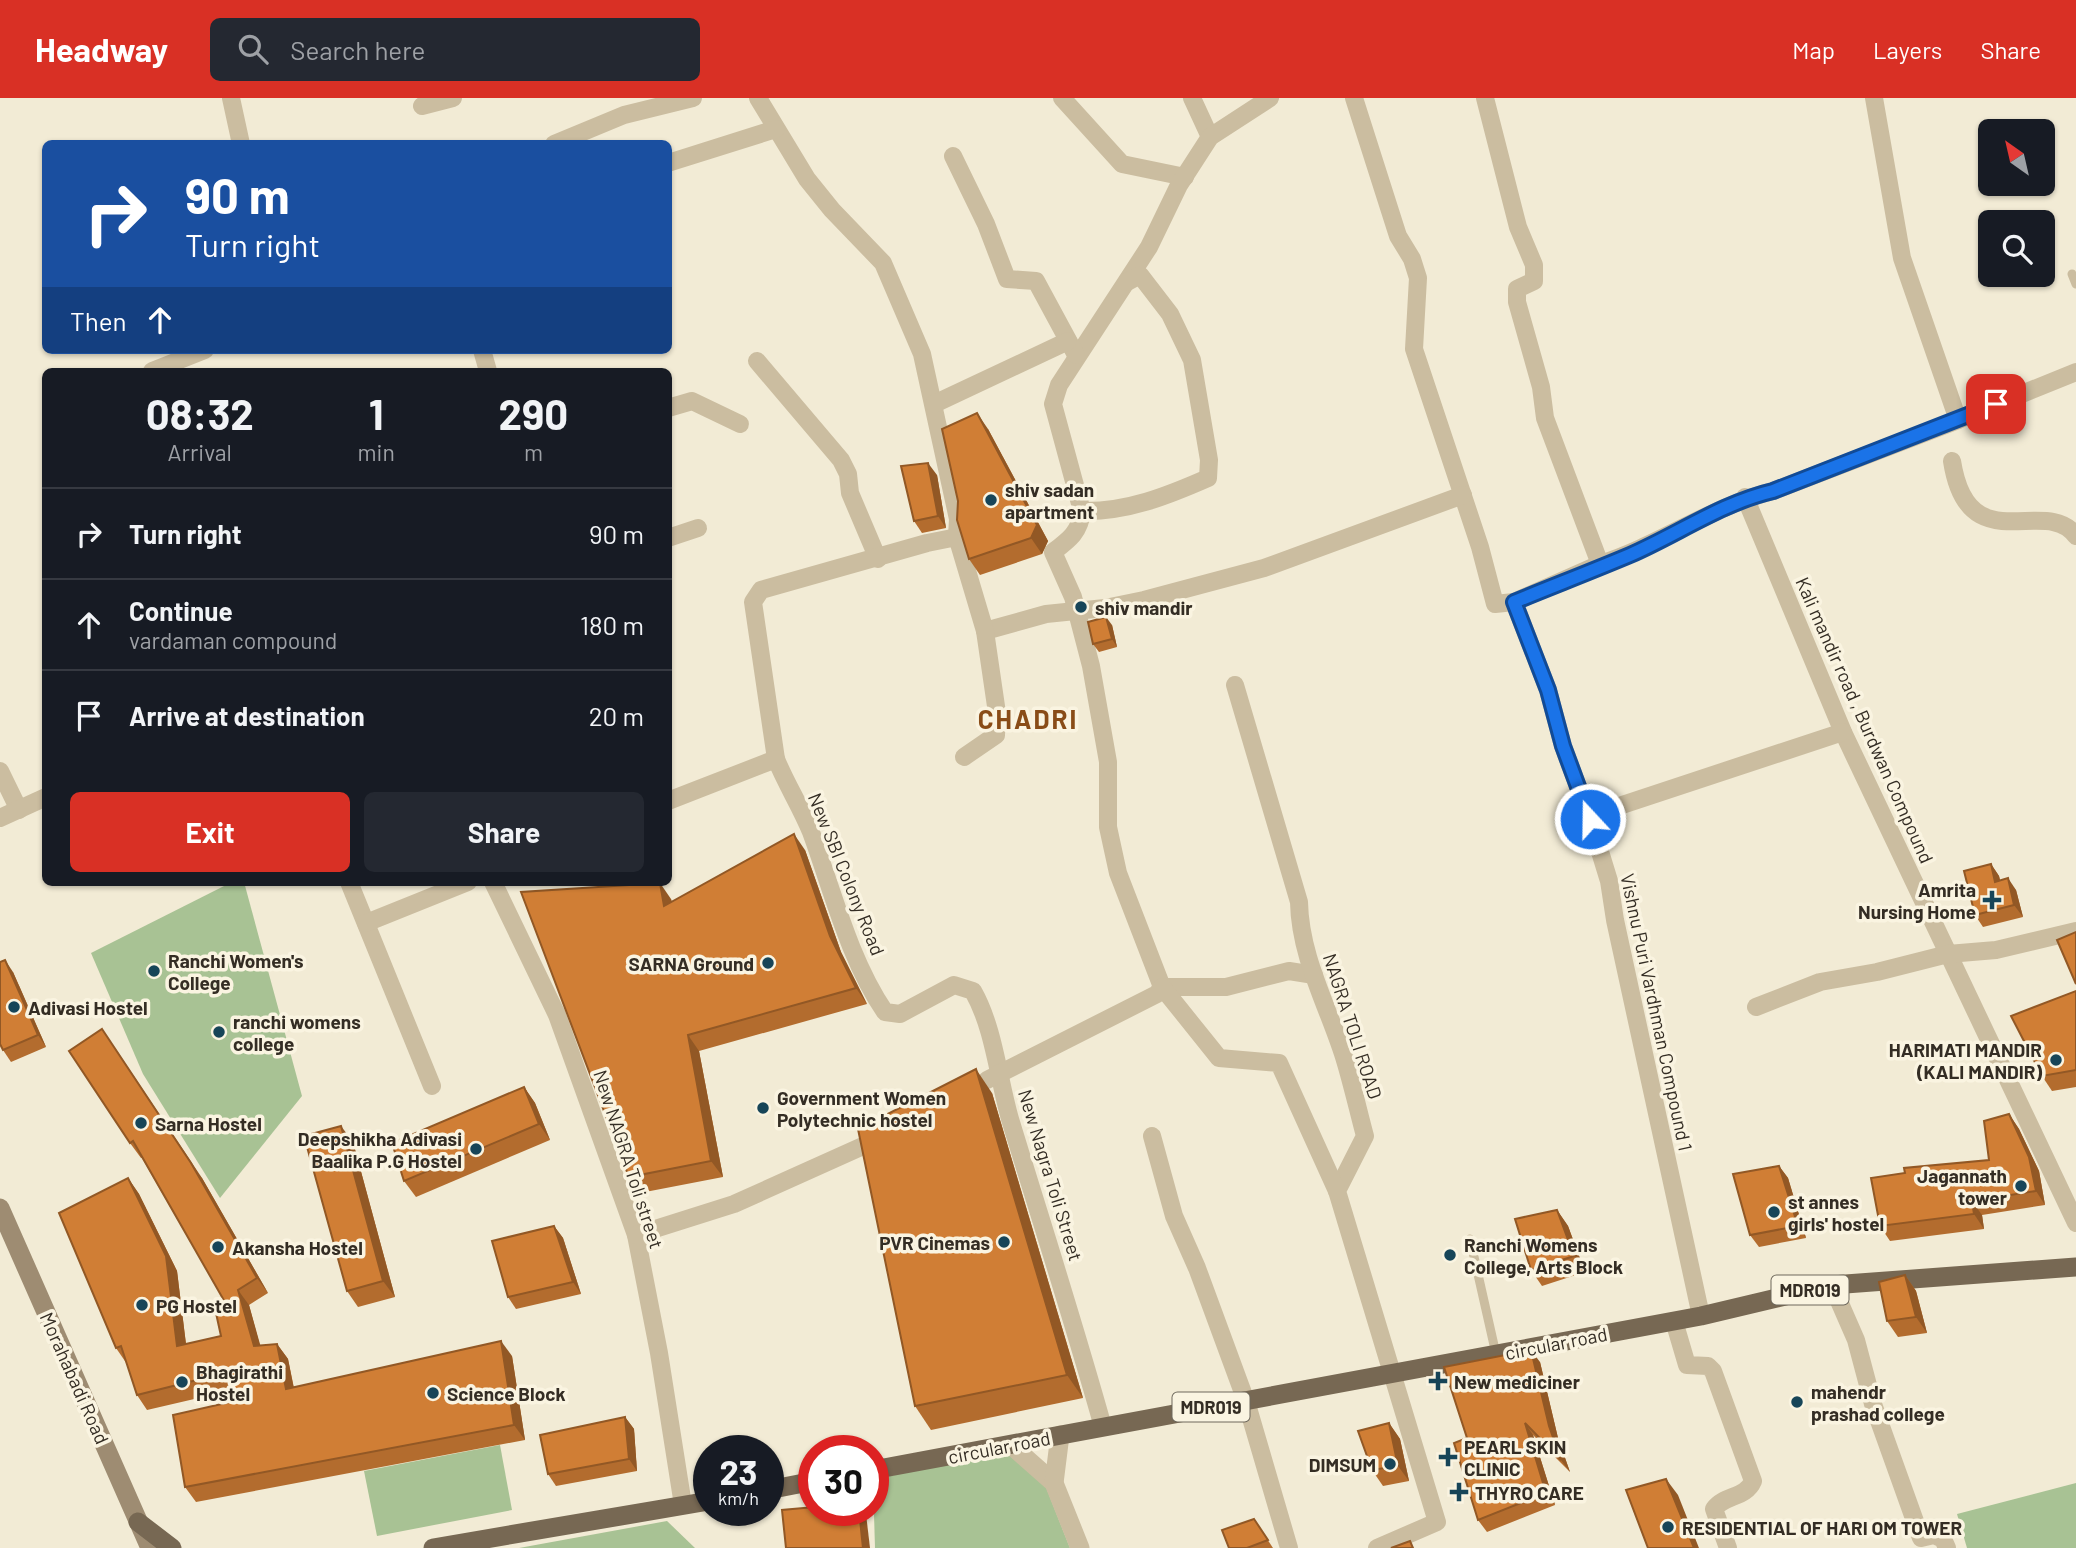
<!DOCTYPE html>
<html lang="en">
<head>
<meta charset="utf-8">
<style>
	:root { --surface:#171b24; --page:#242831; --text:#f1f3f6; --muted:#9ea1a6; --line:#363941; --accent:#d93025 }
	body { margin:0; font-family:Barlow,sans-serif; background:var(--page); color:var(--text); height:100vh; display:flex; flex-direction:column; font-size:26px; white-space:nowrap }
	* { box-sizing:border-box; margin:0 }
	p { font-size:23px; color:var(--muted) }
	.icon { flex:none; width:38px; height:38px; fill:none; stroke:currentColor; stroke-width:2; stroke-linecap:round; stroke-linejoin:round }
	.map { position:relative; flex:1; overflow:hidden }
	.drawer { position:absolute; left:42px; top:270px; width:630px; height:518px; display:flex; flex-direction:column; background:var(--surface); border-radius:10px; box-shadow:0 2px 5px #0004 }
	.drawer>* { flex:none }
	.guide { position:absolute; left:42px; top:42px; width:630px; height:214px; border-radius:10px; box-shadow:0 2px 5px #0004; background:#1a4fa0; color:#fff; overflow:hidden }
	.needle { width:46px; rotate:326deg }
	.buttons { position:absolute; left:1978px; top:21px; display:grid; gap:14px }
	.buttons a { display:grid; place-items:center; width:77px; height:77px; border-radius:10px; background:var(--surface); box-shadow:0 2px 5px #0004; font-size:35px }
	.speed { position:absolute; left:693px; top:1337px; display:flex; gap:14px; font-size:35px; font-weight:700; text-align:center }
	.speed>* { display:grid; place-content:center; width:91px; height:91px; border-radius:50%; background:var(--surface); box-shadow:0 2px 5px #0004; line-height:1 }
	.speed small { font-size:18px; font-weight:400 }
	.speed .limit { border:10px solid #d22; background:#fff; color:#111 }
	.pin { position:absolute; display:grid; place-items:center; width:60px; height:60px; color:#fff; margin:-30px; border-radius:14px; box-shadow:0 4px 10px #0006 }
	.me { position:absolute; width:77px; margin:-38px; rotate:339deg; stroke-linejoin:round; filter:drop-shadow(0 0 5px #0008) }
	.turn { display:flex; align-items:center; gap:24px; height:147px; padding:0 28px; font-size:32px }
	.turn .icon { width:91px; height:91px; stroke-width:2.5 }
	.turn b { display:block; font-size:49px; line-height:60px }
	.then { display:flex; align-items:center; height:66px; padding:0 28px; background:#0003; gap:14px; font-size:26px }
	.eta { display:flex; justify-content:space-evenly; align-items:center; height:119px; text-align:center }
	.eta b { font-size:42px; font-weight:700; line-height:49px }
	.button { display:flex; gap:14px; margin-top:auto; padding:14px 28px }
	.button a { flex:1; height:80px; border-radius:10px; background:var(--accent); color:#fff; font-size:28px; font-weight:700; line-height:80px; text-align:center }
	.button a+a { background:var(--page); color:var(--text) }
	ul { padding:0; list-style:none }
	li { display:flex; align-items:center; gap:21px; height:91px; padding:0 28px; border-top:2px solid var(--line) }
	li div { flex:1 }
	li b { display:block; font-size:26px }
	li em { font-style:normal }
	header { display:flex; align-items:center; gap:42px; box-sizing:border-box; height:98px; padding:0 35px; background:var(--accent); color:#fff }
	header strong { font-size:33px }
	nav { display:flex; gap:38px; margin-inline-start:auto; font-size:24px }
	.search { width:490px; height:63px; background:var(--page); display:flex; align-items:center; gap:18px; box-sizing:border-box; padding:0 24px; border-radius:10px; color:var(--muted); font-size:26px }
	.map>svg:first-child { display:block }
	.green { fill:#a8c294 }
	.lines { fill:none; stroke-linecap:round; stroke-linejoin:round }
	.service { stroke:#cbbda0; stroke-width:9 }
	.minor { stroke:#cbbda0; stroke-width:18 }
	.tertiary { stroke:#cbbda0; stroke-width:19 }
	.secondary { stroke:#9e8c72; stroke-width:19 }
	.primary { stroke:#776853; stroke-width:19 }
	.wall { fill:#b36c2e }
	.shaded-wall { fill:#925825 }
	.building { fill:#d07e35; stroke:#925825; stroke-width:2 }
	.route-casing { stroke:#114b97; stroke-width:18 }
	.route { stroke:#1a73e8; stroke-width:12 }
	.poi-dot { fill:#174558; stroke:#faf4e1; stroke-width:2.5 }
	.labels { text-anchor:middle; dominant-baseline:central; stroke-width:7; stroke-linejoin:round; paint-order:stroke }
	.shield { fill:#faf4e1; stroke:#6f695d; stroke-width:2 }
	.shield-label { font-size:18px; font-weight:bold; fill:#342d24 }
	.poi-label { font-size:19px; font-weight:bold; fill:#342d24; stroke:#faf4e1; text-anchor:start }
	.street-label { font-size:19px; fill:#342d24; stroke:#faf4e1 }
	.district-label { font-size:26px; font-weight:bold; letter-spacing:2px; fill:#894c17; stroke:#faf4e1 }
</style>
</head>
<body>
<header>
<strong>Headway</strong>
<div class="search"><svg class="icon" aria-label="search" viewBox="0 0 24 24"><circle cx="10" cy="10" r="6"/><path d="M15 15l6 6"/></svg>Search here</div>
<nav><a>Map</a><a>Layers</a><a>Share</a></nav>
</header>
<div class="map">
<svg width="2076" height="1450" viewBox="0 0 2076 1450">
	<rect width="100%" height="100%" fill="#f2ebd5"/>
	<!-- green -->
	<g class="green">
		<polygon points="232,784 244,784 302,998 220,1100 143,976 91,855"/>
		<polygon points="500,1347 512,1412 377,1438 364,1373"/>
		<polygon points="1009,1350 1044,1384 1070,1450 875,1450 873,1382"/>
		<polygon points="2076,1385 2076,1450 1967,1450 1957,1416"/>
		<polygon points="667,1423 695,1450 519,1450"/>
	</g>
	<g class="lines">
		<!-- service -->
		<g class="service">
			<polyline points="2072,176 2076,186"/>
			<polyline points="1470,1141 1496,1256"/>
		</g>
		<!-- minor -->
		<g class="minor">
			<polyline points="231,0 241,46"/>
			<polyline points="758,0 807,81 832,112 883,165 922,256 958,421 957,439"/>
			<polyline points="1062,0 1122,66 1185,79"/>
			<polyline points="1192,0 1210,39"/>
			<path d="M1270,0L1210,39L1179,87L1149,149L1059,287L1053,306L1082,413C1080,434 1069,442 1053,454L1073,499L1091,568L1108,664V729L1118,775L1162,889H1226L1289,873L1314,877"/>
			<polyline points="1354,0 1398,138 1412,161 1418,180 1414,251 1480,449 1495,506 1514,504 1600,466"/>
			<path d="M1485,0L1518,129L1534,167V183L1517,191V204L1541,289L1545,320L1600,466C1660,447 1712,408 1773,393L1958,322L1902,160L1874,0"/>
			<polyline points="422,8 453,0"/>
			<polyline points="554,46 624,17 693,0"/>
			<polyline points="953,58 986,126 1007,181 1036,183 1076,257"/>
			<polyline points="668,65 776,31"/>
			<polyline points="482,252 488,273"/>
			<polyline points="757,263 841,362 848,376 850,395 878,461"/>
			<polyline points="152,273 205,252"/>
			<polyline points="934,306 1068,243"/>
			<polyline points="668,310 692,303 740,326"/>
			<polyline points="1958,322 2076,274"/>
			<path d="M1952,363C1968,466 2046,396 2076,438"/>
			<polyline points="1745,399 1843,634 2076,1125"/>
			<path d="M1082,413C1127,414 1167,398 1208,380L1209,362L1192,262L1170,216L1140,177L1127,184"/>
			<polyline points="668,440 698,430"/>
			<polyline points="1514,504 1548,592 1563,648 1590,721 1609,783 1615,822 1701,1218"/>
			<polyline points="985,533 1046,516 1105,510 1144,502 1264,470 1463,397"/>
			<path d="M1235,587L1299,804C1300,859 1328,908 1344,959C1352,985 1358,1012 1365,1038L1337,1093L1437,1424L1377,1450"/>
			<polyline points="776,661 753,504 761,492 927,445 957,439 985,533 997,615 996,637 964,659"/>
			<polyline points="0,673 19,712"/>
			<path d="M668,703L776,661C786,686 801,709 811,734C833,794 849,861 885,914L900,916L954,887L973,893C994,930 998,979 1010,1021C1041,1123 1074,1225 1103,1329"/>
			<polyline points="0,720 46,699"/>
			<polyline points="1590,721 1604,713 1843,634"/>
			<polyline points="349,784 432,988"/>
			<polyline points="493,784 557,917 636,1137 659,1255 683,1407"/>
			<polyline points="366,825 468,784"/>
			<polyline points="1756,909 1820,884 1877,874 1948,856 1996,852 2076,833"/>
			<polyline points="987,982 1157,896 1162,889 1219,960 1279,965 1337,1093"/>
			<polyline points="1152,1038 1174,1118 1197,1170 1246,1303 1289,1450"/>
			<polyline points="636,1137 734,1106 883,1039"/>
			<polyline points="1832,1187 1856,1242 1873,1306 1921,1440 1934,1437 1943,1441 1947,1450"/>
			<path d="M1674,1223L1687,1267L1708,1268L1713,1273L1753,1383C1746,1400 1724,1397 1714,1411L1728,1450"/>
		</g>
		<!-- tertiary -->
		<g class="tertiary">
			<polyline points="1011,1347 1054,1385 1080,1450"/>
			<polyline points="1054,1385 1060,1337"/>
		</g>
		<!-- secondary -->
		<polyline class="secondary" points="0,1110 150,1450"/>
		<!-- primary -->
		<g class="primary">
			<polyline points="873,1372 1701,1218 1832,1187 2076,1169"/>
			<polyline points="768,1392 814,1383"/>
			<polyline points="138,1424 172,1450"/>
			<polyline points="433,1450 709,1403"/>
		</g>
	</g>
	<!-- wall -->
	<g class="wall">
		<polygon points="988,331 1048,443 1042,456 980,477 969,461"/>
		<polygon points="937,377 946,430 922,435 914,423"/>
		<polygon points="1112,527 1117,549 1099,554 1093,546"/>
		<polygon points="805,752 841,854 867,906 699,953 723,1079 640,1095 629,1079 671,801 672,804"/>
		<polygon points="1991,766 1999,778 2000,782 2016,792 2023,819 1983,829 1975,817"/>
		<polygon points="13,874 46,949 11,964 3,952"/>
		<polygon points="2076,893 2076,989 2052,993 2042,978"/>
		<polygon points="69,953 202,1080 268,1195 249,1207 260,1248 277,1246 288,1261 294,1290 512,1258 525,1342 196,1404 185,1389 235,1303 233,1292 147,1312 137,1297 127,1266 116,1250 128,1080 139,1096 177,1173 186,1246 221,1238 230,1213 142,1060 141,1060 130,1045"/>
		<polygon points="524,989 535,1005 550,1042 416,1099 404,1083"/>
		<polygon points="992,995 1083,1300 931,1332 915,1308"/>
		<polygon points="2009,1016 2019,1031 2039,1073 2045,1107 1982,1117 1984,1131 1890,1143 1880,1128 1989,1062"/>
		<polygon points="353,1044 395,1199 358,1209 347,1193"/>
		<polygon points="1779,1068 1788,1080 1806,1140 1759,1149 1750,1137"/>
		<polygon points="1557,1112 1568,1128 1585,1174 1542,1188 1531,1172"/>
		<polygon points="554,1128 563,1140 581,1196 516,1211 508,1199"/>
		<polygon points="1905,1177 1916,1193 1927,1235 1898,1239 1887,1223"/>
		<polygon points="1540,1264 1558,1340 1570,1374 1533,1337 1555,1407 1487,1434 1478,1422 1467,1340"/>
		<polygon points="625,1319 634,1331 637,1373 556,1388 548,1376"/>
		<polygon points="1389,1325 1400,1341 1409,1383 1383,1388 1372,1372"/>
		<polygon points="1254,1421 1273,1450 1229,1450"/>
	</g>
	<!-- shaded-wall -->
	<g class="shaded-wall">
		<polygon points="977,315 988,331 1048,443 1042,456 1031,440"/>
		<polygon points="928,365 937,377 946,430 938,418"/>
		<polygon points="1106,519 1112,527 1117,549 1112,541"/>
		<polygon points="794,736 805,752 841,854 867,906 856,890 830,838"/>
		<polygon points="1991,766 1999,778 2003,796 1995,784"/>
		<polygon points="2008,780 2016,792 2023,819 2014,807"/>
		<polygon points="660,785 671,801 675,824 664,808"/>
		<polygon points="5,862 13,874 46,949 38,937"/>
		<polygon points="688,937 699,953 723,1079 711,1063"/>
		<polygon points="113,947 202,1080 268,1195 257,1180"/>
		<polygon points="976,971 992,995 1083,1300 1067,1277"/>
		<polygon points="524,989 535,1005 550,1042 539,1026"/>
		<polygon points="2009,1016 2019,1031 2039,1073 2045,1107 2036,1093"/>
		<polygon points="341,1028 353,1044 395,1199 383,1183"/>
		<polygon points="1779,1068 1788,1080 1806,1140 1798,1128"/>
		<polygon points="128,1080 139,1096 177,1173 188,1263 177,1248"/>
		<polygon points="1972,1103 1982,1117 1984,1131 1974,1116"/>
		<polygon points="1557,1112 1568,1128 1585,1174 1574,1158"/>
		<polygon points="554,1128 563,1140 581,1196 573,1184"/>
		<polygon points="1905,1177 1916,1193 1927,1235 1916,1219"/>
		<polygon points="238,1192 249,1207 265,1264 254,1248"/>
		<polygon points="501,1243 512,1258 525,1342 514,1327"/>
		<polygon points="277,1246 288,1261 297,1307 286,1291"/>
		<polygon points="1531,1252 1540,1264 1558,1340 1570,1374 1561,1362 1549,1328"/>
		<polygon points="625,1319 634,1331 637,1373 629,1361"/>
		<polygon points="1389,1325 1400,1341 1409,1383 1398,1368"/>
		<polygon points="1525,1325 1533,1337 1555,1407 1546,1395"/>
		<polygon points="1666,1381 1678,1397 1699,1450 1694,1450"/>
		<polygon points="859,1412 864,1412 866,1416 870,1450 863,1450"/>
	</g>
	<!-- building -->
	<g class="building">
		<polygon points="977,315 1037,427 1031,440 969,461 957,422 958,403 942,331"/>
		<polygon points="928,365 938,418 914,423 901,368"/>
		<polygon points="1106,519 1112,541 1093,546 1088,524"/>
		<polygon points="794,736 830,838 856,890 688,937 711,1063 629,1079 521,794 660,785 664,808"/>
		<polygon points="1991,766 1995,784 2008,780 2014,807 1975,817 1964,773"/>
		<polygon points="2076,834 2076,886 2057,842"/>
		<polygon points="5,862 38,937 3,952 0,946 0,864"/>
		<polygon points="2076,893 2076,972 2042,978 2011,918"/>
		<polygon points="102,931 191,1065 257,1180 238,1192 254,1248 277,1246 286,1291 501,1243 514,1327 185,1389 173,1317 235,1303 229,1274 137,1297 121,1248 116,1250 59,1115 128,1080 166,1158 177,1248 221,1238 216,1215 230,1213 133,1043 130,1045 69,953"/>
		<polygon points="976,971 1067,1277 915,1308 858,1031"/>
		<polygon points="524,989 539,1026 404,1083 392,1045"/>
		<polygon points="2009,1016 2029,1059 2036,1093 1972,1103 1974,1116 1880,1128 1871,1080 1905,1075 1904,1070 1989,1062 1984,1023"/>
		<polygon points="341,1028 383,1183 347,1193 304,1038"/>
		<polygon points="1779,1068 1798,1128 1750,1137 1733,1076"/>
		<polygon points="1557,1112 1574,1158 1531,1172 1515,1121"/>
		<polygon points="554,1128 573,1184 508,1199 492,1143"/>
		<polygon points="1905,1177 1916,1219 1887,1223 1879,1184"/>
		<polygon points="1531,1252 1549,1328 1561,1362 1525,1325 1546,1395 1478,1422 1454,1345 1467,1340 1444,1269"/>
		<polygon points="625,1319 629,1361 548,1376 540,1337"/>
		<polygon points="1389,1325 1398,1368 1372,1372 1358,1333"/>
		<polygon points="1666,1381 1694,1450 1648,1450 1626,1392"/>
		<polygon points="814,1409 814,1412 859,1412 863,1450 786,1450 782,1412"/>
		<polygon points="1254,1421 1268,1442 1247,1450 1229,1450 1222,1432"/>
		<polygon points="1410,1443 1413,1450 1391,1450"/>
	</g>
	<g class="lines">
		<!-- route casing -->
		<g class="route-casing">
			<path id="route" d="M1590,721L1563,648L1548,592L1514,504C1553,488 1592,473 1630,457C1678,436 1722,405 1773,393L1996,306"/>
		</g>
		<!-- route -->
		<use href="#route" class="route"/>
	</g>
	<!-- markers -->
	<g class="poi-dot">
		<circle cx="991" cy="402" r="7"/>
		<circle cx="1081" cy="509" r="7"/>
		<path d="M1988.5 791.5h7v7h7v7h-7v7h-7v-7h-7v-7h7z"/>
		<circle cx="768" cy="865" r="7"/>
		<circle cx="154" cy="873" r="7"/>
		<circle cx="14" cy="909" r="7"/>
		<circle cx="219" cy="934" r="7"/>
		<circle cx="2056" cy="962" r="7"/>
		<circle cx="763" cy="1010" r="7"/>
		<circle cx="141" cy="1025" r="7"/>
		<circle cx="476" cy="1051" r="7"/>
		<circle cx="2021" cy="1088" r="7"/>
		<circle cx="1774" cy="1114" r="7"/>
		<circle cx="1004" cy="1144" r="7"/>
		<circle cx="218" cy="1149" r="7"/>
		<circle cx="1450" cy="1157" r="7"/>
		<circle cx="142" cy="1207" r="7"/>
		<path d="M1434.5 1272.5h7v7h7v7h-7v7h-7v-7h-7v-7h7z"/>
		<circle cx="182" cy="1284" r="7"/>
		<circle cx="433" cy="1295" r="7"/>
		<circle cx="1797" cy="1304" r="7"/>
		<path d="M1444.5 1348.5h7v7h7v7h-7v7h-7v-7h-7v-7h7z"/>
		<circle cx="1390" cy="1366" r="7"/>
		<path d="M1455.5 1383.5h7v7h7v7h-7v7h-7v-7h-7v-7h7z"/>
		<circle cx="1668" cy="1429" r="7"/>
	</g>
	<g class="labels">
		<!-- shield labels -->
		<g class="shield">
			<rect x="1771.5" y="1177.5" width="77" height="29" rx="5"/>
			<rect x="1172.5" y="1294.5" width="77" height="29" rx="5"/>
		</g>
		<g class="shield-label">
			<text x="1810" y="1192">MDR019</text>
			<text x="1211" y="1309">MDR019</text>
		</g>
		<!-- poi labels -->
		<g class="poi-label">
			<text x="1005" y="391">shiv sadan<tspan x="1005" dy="22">apartment</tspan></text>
			<text x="1095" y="509">shiv mandir</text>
			<text x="1976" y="791" text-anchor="end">Amrita<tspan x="1976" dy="22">Nursing Home</tspan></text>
			<text x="168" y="862">Ranchi Women's<tspan x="168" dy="22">College</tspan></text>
			<text x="754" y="865" text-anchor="end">SARNA Ground</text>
			<text x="28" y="909">Adivasi Hostel</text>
			<text x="233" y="923">ranchi womens<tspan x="233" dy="22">college</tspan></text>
			<text x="2042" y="951" text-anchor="end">HARIMATI MANDIR<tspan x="2042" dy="22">(KALI MANDIR)</tspan></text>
			<text x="777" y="999">Government Women<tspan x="777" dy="22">Polytechnic hostel</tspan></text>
			<text x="155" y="1025">Sarna Hostel</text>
			<text x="462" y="1040" text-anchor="end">Deepshikha Adivasi<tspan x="462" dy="22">Baalika P.G Hostel</tspan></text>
			<text x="2007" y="1077" text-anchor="end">Jagannath<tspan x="2007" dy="22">tower</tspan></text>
			<text x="1788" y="1103">st annes<tspan x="1788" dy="22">girls' hostel</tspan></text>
			<text x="990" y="1144" text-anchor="end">PVR Cinemas</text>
			<text x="1464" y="1146">Ranchi Womens<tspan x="1464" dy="22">College, Arts Block</tspan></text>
			<text x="232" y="1149">Akansha Hostel</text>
			<text x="156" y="1207">PG Hostel</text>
			<text x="196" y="1273">Bhagirathi<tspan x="196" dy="22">Hostel</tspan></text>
			<text x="1454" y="1283">New mediciner</text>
			<text x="1811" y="1293">mahendr<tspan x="1811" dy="22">prashad college</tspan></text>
			<text x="447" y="1295">Science Block</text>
			<text x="1464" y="1348">PEARL SKIN<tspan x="1464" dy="22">CLINIC</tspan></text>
			<text x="1376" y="1366" text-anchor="end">DIMSUM</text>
			<text x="1475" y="1394">THYRO CARE</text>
			<text x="1682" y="1429">RESIDENTIAL OF HARI OM TOWER</text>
		</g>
		<!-- street labels -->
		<g class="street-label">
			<text transform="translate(1865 622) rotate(66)">Kali mandir road , Burdwan Compound</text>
			<text transform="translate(847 776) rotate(68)">New SBI Colony Road</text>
			<text transform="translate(1657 914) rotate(78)">Vishnu Puri Vardhman Compound 1</text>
			<text transform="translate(1353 928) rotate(72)">NAGRA TOLI ROAD</text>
			<text transform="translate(629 1061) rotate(72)">New NAGRA Toli street</text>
			<text transform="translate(1051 1077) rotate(73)">New Nagra Toli Street</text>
			<text transform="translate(1556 1245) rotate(-11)">circular road</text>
			<text transform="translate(75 1280) rotate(66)">Morahabadi Road</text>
			<text transform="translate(999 1349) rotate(-11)">circular road</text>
		</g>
		<!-- district labels -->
		<g class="district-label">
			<text x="1028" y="620">CHADRI</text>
		</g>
	</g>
</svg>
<div class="buttons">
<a><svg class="needle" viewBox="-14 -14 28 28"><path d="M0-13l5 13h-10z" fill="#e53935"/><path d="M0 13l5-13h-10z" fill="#9ea1a6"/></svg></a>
<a><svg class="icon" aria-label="search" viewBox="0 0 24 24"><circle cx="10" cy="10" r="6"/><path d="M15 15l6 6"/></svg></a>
</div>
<div class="speed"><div>23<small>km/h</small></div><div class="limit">30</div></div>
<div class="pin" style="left:1996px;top:306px;background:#d93025"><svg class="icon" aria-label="arrive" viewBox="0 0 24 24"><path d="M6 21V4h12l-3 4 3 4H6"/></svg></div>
<svg class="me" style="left:1590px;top:721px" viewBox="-20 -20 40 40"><circle r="17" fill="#1a73e8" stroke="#fff" stroke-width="3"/><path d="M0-11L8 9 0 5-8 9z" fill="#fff"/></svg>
<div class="guide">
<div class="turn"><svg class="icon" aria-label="right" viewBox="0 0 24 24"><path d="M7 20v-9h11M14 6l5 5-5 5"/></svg><div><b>90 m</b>Turn right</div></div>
<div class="then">Then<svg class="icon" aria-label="ahead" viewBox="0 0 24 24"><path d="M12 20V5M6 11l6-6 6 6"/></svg></div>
</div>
<section class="drawer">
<div class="eta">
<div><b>08:32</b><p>Arrival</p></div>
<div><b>1</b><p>min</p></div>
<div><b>290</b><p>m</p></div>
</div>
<ul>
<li><svg class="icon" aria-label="right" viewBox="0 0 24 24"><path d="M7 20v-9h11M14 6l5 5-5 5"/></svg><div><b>Turn right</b></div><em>90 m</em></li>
<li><svg class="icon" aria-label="ahead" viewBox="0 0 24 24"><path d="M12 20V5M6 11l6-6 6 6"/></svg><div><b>Continue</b><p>vardaman compound</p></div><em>180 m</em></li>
<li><svg class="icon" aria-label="arrive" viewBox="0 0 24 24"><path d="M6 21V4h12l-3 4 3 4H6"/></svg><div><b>Arrive at destination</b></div><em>20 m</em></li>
</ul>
<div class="button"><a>Exit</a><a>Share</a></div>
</section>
</div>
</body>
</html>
